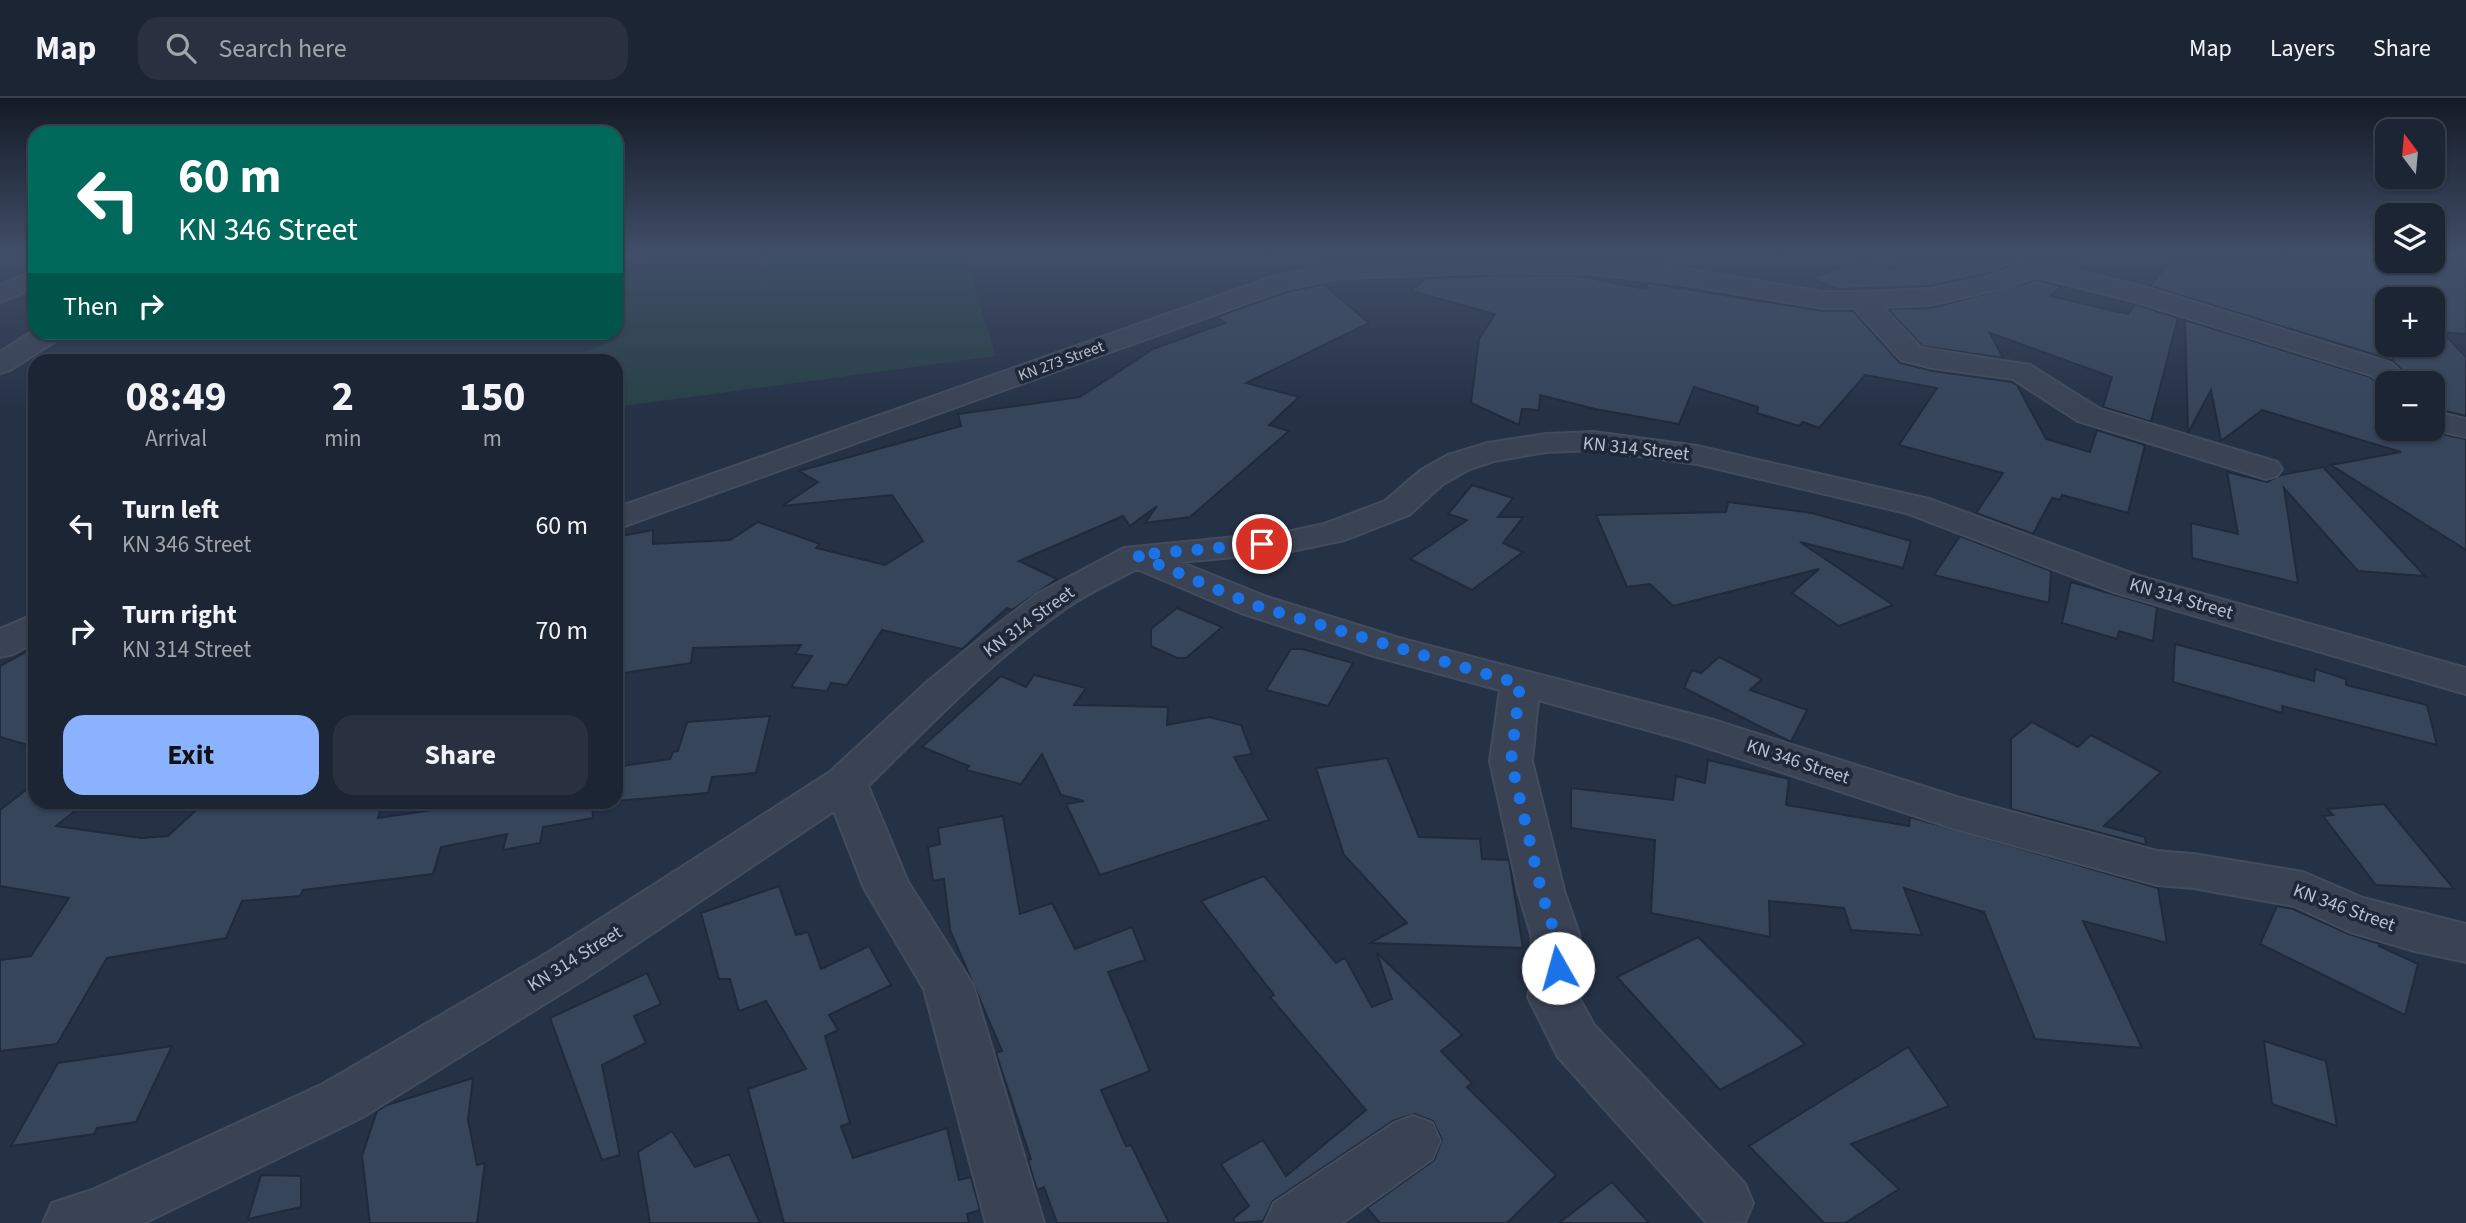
<!DOCTYPE html>
<html lang="en">
<head>
<meta charset="utf-8">
<style>
	:root { --surface:#1c2534; --page:#293140; --text:#f1f3f6; --muted:#a0a5ac; --line:#3a424f; --accent:#8ab2ff }
	body { margin:0; font-family:"Source Sans 3",sans-serif; background:var(--page); color:var(--text); height:100vh; display:flex; flex-direction:column; font-size:26px; white-space:nowrap }
	* { box-sizing:border-box; margin:0 }
	p { font-size:23px; color:var(--muted) }
	.icon { flex:none; width:38px; height:38px; fill:none; stroke:currentColor; stroke-width:2; stroke-linecap:round; stroke-linejoin:round }
	.map { position:relative; flex:1; overflow:hidden }
	.side { position:absolute; left:28px; top:256px; width:595px; height:455px; display:flex; flex-direction:column; background:var(--surface); border-radius:21px; box-shadow:0 2px 5px #0004,0 0 0 2px var(--line) }
	.side>* { flex:none }
	.banner { position:absolute; left:28px; top:28px; width:595px; height:214px; border-radius:21px; box-shadow:0 2px 5px #0004,0 0 0 2px var(--line); background:#00695c; color:#fff; overflow:hidden }
	.needle { width:46px; rotate:344deg }
	.fabs { position:absolute; left:2375px; top:21px; display:grid; gap:14px }
	.fabs a { display:grid; place-items:center; width:70px; height:70px; border-radius:14px; background:var(--surface); box-shadow:0 2px 5px #0004,0 0 0 2px var(--line); font-size:35px }
	.pin { position:absolute; display:grid; place-items:center; width:60px; height:60px; color:#fff; margin:-30px; border:4px solid #fff; border-radius:50%; box-shadow:0 2px 7px #0007 }
	.me { position:absolute; width:77px; margin:-38px; rotate:353deg; stroke-linejoin:round; filter:drop-shadow(0 0 5px #0008) }
	.turn { display:flex; align-items:center; gap:24px; height:147px; padding:0 35px; font-size:32px }
	.turn .icon { width:91px; height:91px; stroke-width:2.5 }
	.turn b { display:block; font-size:49px; line-height:60px }
	.then { display:flex; align-items:center; height:66px; padding:0 35px; background:#0003; gap:14px; font-size:26px }
	.eta { display:flex; justify-content:space-evenly; align-items:center; height:119px; text-align:center }
	.eta b { font-size:42px; font-weight:700; line-height:49px }
	.primary-button { display:flex; gap:14px; margin-top:auto; padding:14px 35px }
	.primary-button a { flex:1; height:80px; border-radius:21px; background:var(--accent); color:#111; font-size:28px; font-weight:700; line-height:80px; text-align:center }
	.primary-button a+a { background:var(--page); color:var(--text) }
	ul { padding:0; list-style:none }
	li { display:flex; align-items:center; gap:21px; height:105px; padding:0 35px }
	li div { flex:1 }
	li b { display:block; font-size:26px }
	li em { font-style:normal }
	header { display:flex; align-items:center; gap:42px; box-sizing:border-box; height:98px; padding:0 35px; background:var(--surface); border-bottom:2px solid var(--line) }
	header strong { font-size:33px }
	nav { display:flex; gap:38px; margin-inline-start:auto; font-size:24px }
	.search { width:490px; height:63px; background:var(--page); display:flex; align-items:center; gap:18px; box-sizing:border-box; padding:0 24px; border-radius:21px; color:var(--muted); font-size:26px }
	.map>svg:first-child { display:block }
	.green { fill:#274045 }
	.building { fill:#37455b; stroke:#202a3b; stroke-width:2; fill-rule:evenodd }
	.lines { fill:none; stroke-linecap:round; stroke-linejoin:round }
	.street-casing { stroke:#434c5d; stroke-width:4 }
	.street { fill:#3a4354; fill-rule:evenodd }
	.route { stroke:#1a73e8; stroke-width:12; stroke-dasharray:0 21.6 }
	.labels { text-anchor:middle; dominant-baseline:central; stroke-width:7; stroke-linejoin:round; paint-order:stroke }
	.far-street-label { font-size:16px; fill:#b7bfcd; stroke:#1e2839 }
	.street-label { font-size:19px; fill:#b7bfcd; stroke:#1e2839 }
</style>
</head>
<body>
<header>
<strong>Map</strong>
<div class="search"><svg class="icon" aria-label="search" viewBox="0 0 24 24"><circle cx="10" cy="10" r="6"/><path d="M15 15l6 6"/></svg>Search here</div>
<nav><a>Map</a><a>Layers</a><a>Share</a></nav>
</header>
<div class="map">
<svg width="2466" height="1125" viewBox="0 0 2466 1125">
	<rect width="100%" height="100%" fill="#253145"/>
	<!-- green -->
	<polygon class="green" points="660,156 964,156 996,258 616,309 616,262 562,262 608,245 596,238 562,235 616,234 616,180"/>
	<!-- building -->
	<g class="building">
		<polygon points="1897,156 2034,156 2026,164 1986,176 1930,188 1837,191 1811,180 1867,161 1895,172"/>
		<polygon points="2067,156 2093,156 2078,171 2059,166"/>
		<path d="M2176,156H2387V163H2432V156H2466V236L2442,234L2466,259V318L2432,310V285H2415L2392,262L2150,188ZM2387,201H2432V247H2387Z"/>
		<polygon points="1510,177 1579,178 1646,191 1648,185 1823,213 1853,213 1900,265 1933,273 2012,284 2017,287 2046,341 2090,354 2097,332 2145,347 2128,415 2062,397 2060,402 2052,400 2033,436 1976,415 2003,375 1899,347 1937,290 1865,277 1819,330 1803,324 1799,328 1757,315 1758,309 1694,289 1679,326 1595,311 1540,297 1539,312 1522,311 1519,327 1471,305 1479,241 1495,216 1411,193 1426,180"/>
		<polygon points="2037,182 2061,188 2050,198 2128,216 2135,206 2178,220 2151,324 2103,309 2112,279 1990,235 2003,260 1922,248 1888,211 1931,210"/>
		<polygon points="1323,186 1369,225 1246,285 1299,299 1269,327 1289,333 1190,419 1145,425 1157,408 1130,428 1123,418 1019,463 1057,481 1012,512 1007,510 962,551 882,532 847,587 831,585 827,593 791,589 812,558 795,556 801,547 693,550 691,565 616,576 616,439 653,432 653,446 730,442 758,424 820,446 816,450 885,467 923,443 892,397 782,408 818,384 799,373 961,328 958,316 1080,299 1153,251 1225,225 1216,219 1287,194"/>
		<polygon points="2185,222 2370,279 2387,294 2387,331 2428,331 2430,334 2466,341 2466,452 2331,367 2401,354 2262,312 2221,343 2211,292 2188,335"/>
		<polygon points="2323,369 2425,478 2358,473 2284,390 2298,485 2192,460 2191,425 2238,436 2227,374 2267,384 2281,377"/>
		<polygon points="1472,387 1513,400 1498,419 1523,419 1503,445 1523,454 1472,492 1410,461 1467,422 1448,416"/>
		<polygon points="1728,404 1812,415 1911,443 1903,470 1800,444 1893,507 1839,528 1792,495 1819,471 1673,508 1650,486 1627,489 1596,417 1726,414"/>
		<polygon points="1960,438 2051,473 2049,505 1934,477"/>
		<polygon points="2071,484 2157,509 2153,543 2119,533 2117,541 2062,525"/>
		<polygon points="1177,510 1222,529 1186,560 1177,560 1151,548 1151,531"/>
		<polygon points="2175,546 2314,583 2315,571 2346,581 2346,587 2427,607 2437,647 2282,608 2283,615 2173,584"/>
		<polygon points="35,549 35,649 0,639 0,568"/>
		<polygon points="1291,551 1302,551 1353,565 1328,608 1266,592"/>
		<polygon points="1719,559 1762,581 1750,592 1807,612 1791,644 1684,590 1692,572 1701,575"/>
		<polygon points="1034,577 1086,590 1074,607 1168,609 1167,627 1209,619 1241,627 1252,656 1234,659 1269,722 1100,777 1066,706 1084,703 1061,697 1042,656 1021,686 966,672 969,668 922,649 1001,578 1026,589"/>
		<polygon points="770,618 756,675 712,679 708,695 616,703 616,669 670,661 673,654 678,653 687,624"/>
		<polygon points="2032,624 2078,649 2091,637 2161,674 2104,728 2145,739 2146,747 2011,711 2011,641"/>
		<polygon points="1387,660 1419,739 1480,741 1482,761 1509,762 1523,850 1370,845 1407,825 1344,757 1316,670"/>
		<polygon points="1708,662 1789,681 1786,707 1909,728 1910,719 2158,790 2167,845 2083,823 2142,950 2035,941 1984,814 1904,790 1922,837 1851,832 1844,810 1769,803 1770,839 1651,815 1655,742 1571,730 1571,690 1673,702 1676,678 1705,685"/>
		<polygon points="35,685 35,704 86,704 56,728 141,740 168,738 205,704 285,704 281,710 348,704 344,712 382,705 378,720 459,708 460,704 592,704 593,720 543,729 540,745 503,752 507,736 441,749 433,776 303,792 300,798 242,803 226,840 107,860 57,946 0,953 0,862 31,858 69,800 0,788 0,712"/>
		<polygon points="2384,706 2454,791 2376,787 2323,718 2333,717 2327,711"/>
		<polygon points="1003,718 1020,816 1052,805 1075,851 1132,829 1145,862 1108,874 1150,973 1101,992 1126,1048 1131,1047 1169,1125 1057,1125 1044,1089 1037,1092 1028,1062 1031,1061 996,955 1002,953 950,832 944,781 933,783 928,749 940,746 938,730"/>
		<polygon points="1264,778 1336,865 1345,860 1372,909 1392,901 1377,855 1462,937 1441,953 1472,985 1467,989 1556,1077 1507,1125 1380,1125 1367,1110 1434,1062 1442,1042 1433,1023 1414,1016 1393,1023 1273,1103 1263,1123 1235,1125 1233,1121 1249,1108 1221,1066 1263,1042 1286,1078 1366,1012 1270,899 1274,897 1201,803"/>
		<polygon points="779,788 796,837 808,834 821,871 869,848 891,887 829,917 838,932 825,938 850,1025 841,1028 853,1060 947,1030 959,1082 971,1079 980,1112 967,1116 969,1125 784,1125 748,991 806,971 766,903 739,913 730,881 719,881 701,815"/>
		<polygon points="2277,808 2293,811 2349,836 2380,846 2379,848 2418,866 2405,917 2260,846"/>
		<polygon points="1698,839 1805,946 1720,992 1617,879"/>
		<polygon points="647,875 661,906 634,918 646,945 602,967 620,1057 602,1062 550,920"/>
		<polygon points="2264,943 2326,963 2337,1028 2272,1006"/>
		<polygon points="172,948 136,1024 97,1030 94,1036 11,1048 58,965"/>
		<polygon points="1908,949 1949,1008 1851,1046 1899,1091 1845,1125 1824,1125 1749,1048"/>
		<polygon points="473,980 468,1022 477,1067 485,1065 477,1125 370,1125 362,1058 377,1013 387,1007"/>
		<polygon points="672,1033 695,1069 729,1056 760,1125 650,1125 638,1054"/>
		<polygon points="261,1077 301,1078 301,1109 248,1121"/>
		<polygon points="1612,1084 1649,1125 1559,1125"/>
	</g>
	<g class="lines">
		<!-- street casing -->
		<g class="street-casing">
			<g id="street">
				<polygon points="2038,156 2065,156 2054,168 2148,190 2391,265 2413,285 2387,285 2387,291 2371,277 2130,202 2037,179 2003,190 1930,207 1882,209 1921,250 2030,267 2100,311 2277,364 2282,371 2277,378 2266,381 2078,323 2013,281 1933,270 1901,262 1854,210 1823,210 1675,185 1595,176 1510,174 1341,180 1286,191 616,431 616,410 1270,180 1341,164 1510,158 1595,160 1675,169 1823,194 1861,194 1930,191 1987,179 2027,166"/>
				<polygon points="35,173 35,190 0,204 0,187"/>
				<polygon points="35,232 35,234 63,234 60,240 10,272 0,275 0,254"/>
				<polygon points="2432,313 2466,321 2466,339 2431,331"/>
				<path d="M1594,334L1697,348L1929,401L2139,478L2466,570V596L2113,494L1906,415L1697,366L1594,352L1546,354L1494,363L1470,371L1443,386L1409,417L1345,442L1287,454L1180,464L1267,499L1399,540L1710,621L1960,700L2157,753L2193,756L2303,774L2363,800L2466,826V864L2415,853L2350,834L2294,808L2193,790L2157,787L1955,731L1684,642L1538,602L1532,663L1565,796L1579,836L1582,870L1578,898L1594,927L1745,1086L1753,1105L1745,1124L1707,1125L1558,959L1528,899L1534,870L1531,836L1519,796L1490,663L1500,592L1374,558L1241,515L1137,471C1112,484 1085,496 1062,513C991,563 930,627 868,688L908,784L973,887L1044,1125H986L924,891L864,790L834,713L583,882L361,1020L144,1125H43L52,1105L92,1092L323,986L549,854L830,674L926,585L988,534L1037,496L1124,450L1287,434L1324,426L1385,403L1421,372L1448,357L1488,345L1546,336Z"/>
				<polygon points="35,516 35,544 13,556 0,559 0,531"/>
				<polygon points="1413,1018 1432,1025 1440,1043 1432,1061 1342,1125 1265,1125 1274,1105 1394,1025"/>
			</g>
		</g>
		<!-- street -->
		<use href="#street" class="street"/>
	</g>
	<!-- sky -->
	<linearGradient id="sky" x2="0" y2="1"><stop stop-color="#141b26"/><stop offset="0.5" stop-color="#404e68"/><stop offset="1" stop-color="#404e68" stop-opacity="0"/></linearGradient>
	<rect width="2466" height="314" fill="url(#sky)"/>
	<g class="lines">
		<!-- route -->
		<polyline class="route" points="1262,446 1136,457 1254,507 1520,586 1511,663 1542,796 1555,836 1558,870"/>
	</g>
	<g class="labels">
		<!-- far-street labels -->
		<g class="far-street-label">
			<text transform="translate(1061 263) rotate(-20)">KN 273 Street</text>
		</g>
		<!-- street labels -->
		<g class="street-label">
			<text transform="translate(1636 351) rotate(6)">KN 314 Street</text>
			<text transform="translate(2181 501) rotate(16)">KN 314 Street</text>
			<text transform="translate(1029 524) rotate(-36)">KN 314 Street</text>
			<text transform="translate(1798 664) rotate(18)">KN 346 Street</text>
			<text transform="translate(2344 810) rotate(20)">KN 346 Street</text>
			<text transform="translate(575 861) rotate(-32)">KN 314 Street</text>
		</g>
	</g>
</svg>
<div class="fabs">
<a><svg class="needle" viewBox="-14 -14 28 28"><path d="M0-13l5 13h-10z" fill="#e53935"/><path d="M0 13l5-13h-10z" fill="#a0a5ac"/></svg></a>
<a><svg class="icon" aria-label="layers" viewBox="0 0 24 24"><path d="M12 4l9 5-9 5-9-5zM3 14l9 5 9-5"/></svg></a>
<a>+</a>
<a>−</a>
</div>
<div class="pin" style="left:1262px;top:446px;background:#d93025"><svg class="icon" aria-label="arrive" viewBox="0 0 24 24"><path d="M6 21V4h12l-3 4 3 4H6"/></svg></div>
<svg class="me" style="left:1558px;top:870px" viewBox="-20 -20 40 40"><circle r="19" fill="#fff"/><path d="M0-13L10 11 0 6-10 11z" fill="#1a73e8"/></svg>
<div class="banner">
<div class="turn"><svg class="icon" aria-label="left" viewBox="0 0 24 24"><path d="M17 20v-9H6M10 6l-5 5 5 5"/></svg><div><b>60 m</b>KN 346 Street</div></div>
<div class="then">Then<svg class="icon" aria-label="right" viewBox="0 0 24 24"><path d="M7 20v-9h11M14 6l5 5-5 5"/></svg></div>
</div>
<section class="side">
<div class="eta">
<div><b>08:49</b><p>Arrival</p></div>
<div><b>2</b><p>min</p></div>
<div><b>150</b><p>m</p></div>
</div>
<ul>
<li><svg class="icon" aria-label="left" viewBox="0 0 24 24"><path d="M17 20v-9H6M10 6l-5 5 5 5"/></svg><div><b>Turn left</b><p>KN 346 Street</p></div><em>60 m</em></li>
<li><svg class="icon" aria-label="right" viewBox="0 0 24 24"><path d="M7 20v-9h11M14 6l5 5-5 5"/></svg><div><b>Turn right</b><p>KN 314 Street</p></div><em>70 m</em></li>
</ul>
<div class="primary-button"><a>Exit</a><a>Share</a></div>
</section>
</div>
</body>
</html>
